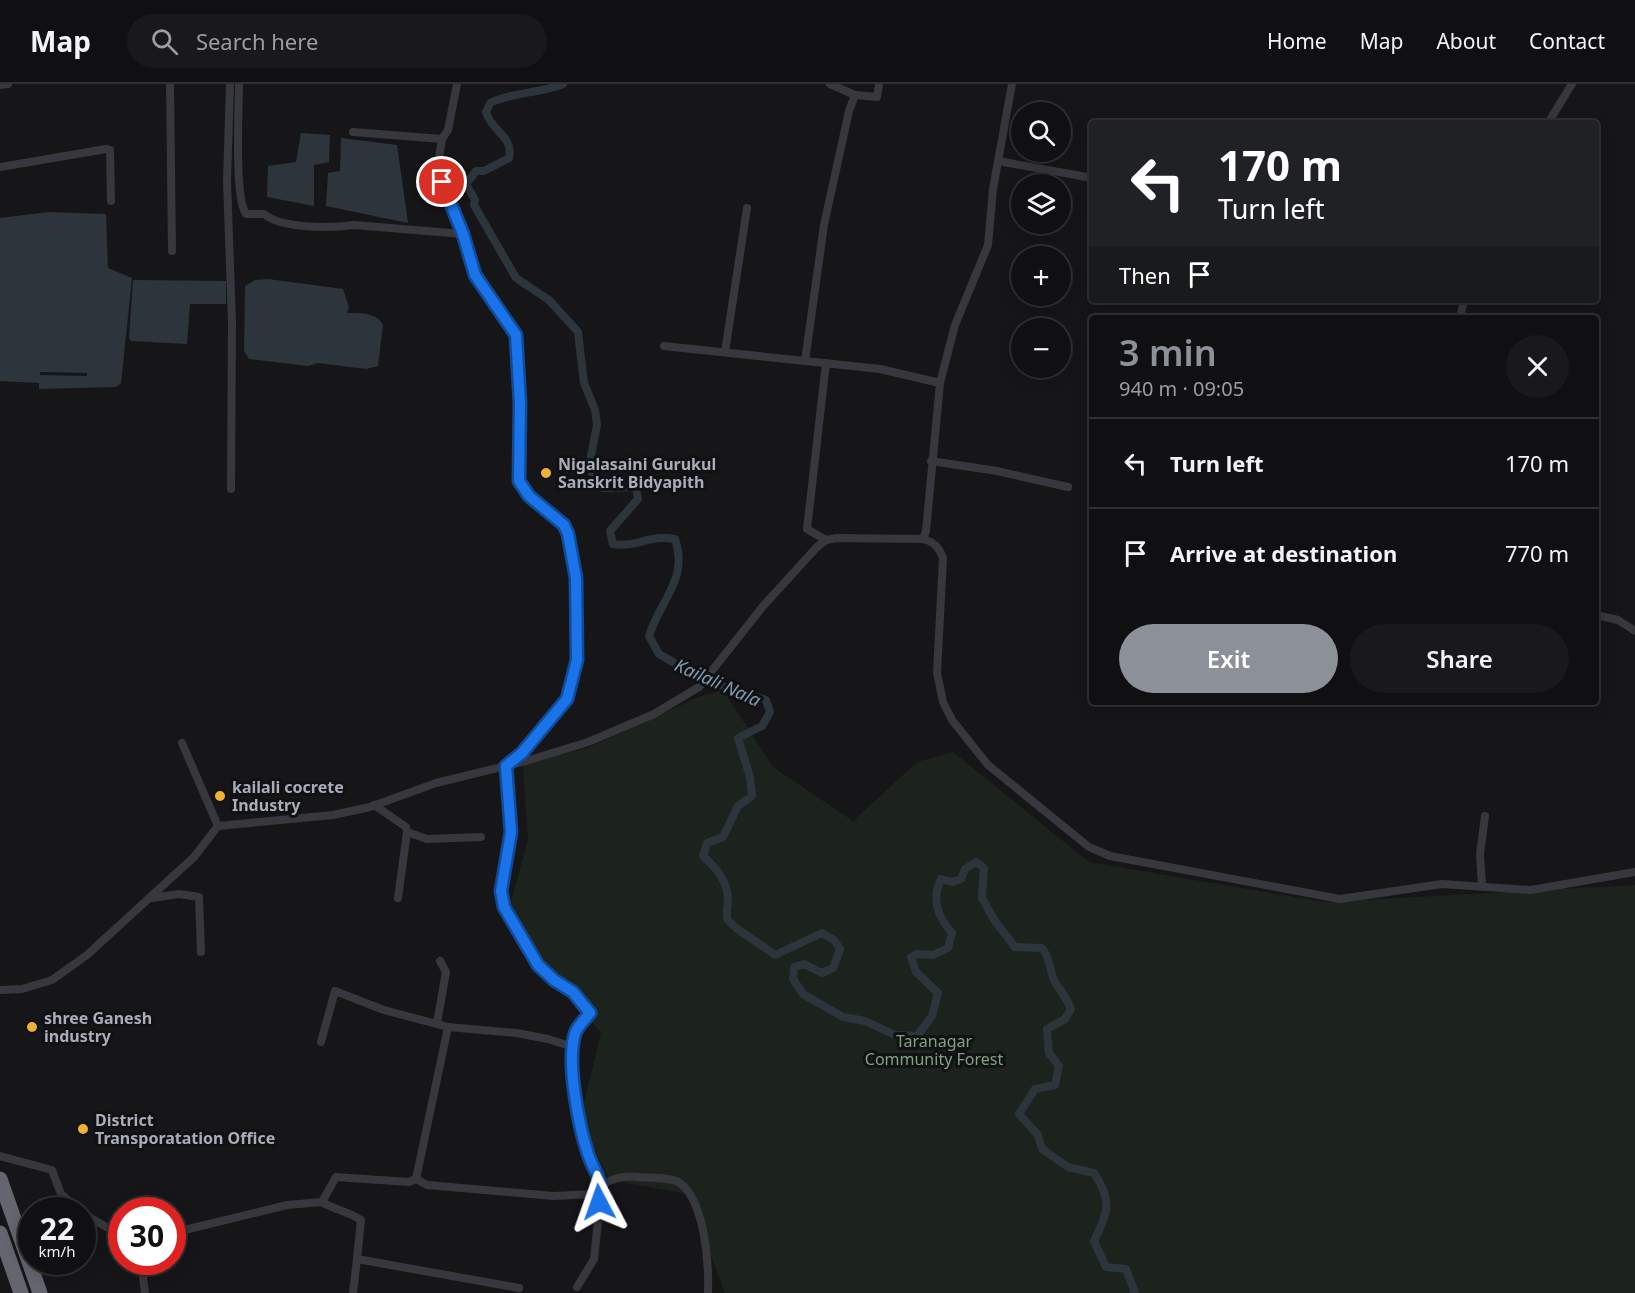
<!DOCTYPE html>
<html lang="en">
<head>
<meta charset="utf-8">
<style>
	:root { --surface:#101012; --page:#19191b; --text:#f1f3f6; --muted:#9c9d9f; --line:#303032; --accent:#8c9099 }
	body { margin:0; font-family:"Noto Sans",sans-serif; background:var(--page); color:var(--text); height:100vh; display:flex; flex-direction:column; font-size:22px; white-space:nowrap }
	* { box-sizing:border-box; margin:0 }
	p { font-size:20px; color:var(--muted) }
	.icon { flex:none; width:33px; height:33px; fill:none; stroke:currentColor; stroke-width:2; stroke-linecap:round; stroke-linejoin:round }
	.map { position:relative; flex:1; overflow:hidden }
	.side { position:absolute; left:1089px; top:231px; width:510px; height:390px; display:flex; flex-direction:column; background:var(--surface); border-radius:6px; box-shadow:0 3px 15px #0003,0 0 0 2px var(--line) }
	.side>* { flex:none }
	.hud { position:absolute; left:1089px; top:36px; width:510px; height:183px; border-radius:6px; box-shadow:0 3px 15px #0003,0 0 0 2px var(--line); background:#202124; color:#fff; overflow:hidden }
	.tools { position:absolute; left:1011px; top:18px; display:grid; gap:12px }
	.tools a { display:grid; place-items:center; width:60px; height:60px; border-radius:50%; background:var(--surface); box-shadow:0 3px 15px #0003,0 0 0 2px var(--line); font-size:30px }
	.speed { position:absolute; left:18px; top:1113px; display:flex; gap:12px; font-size:30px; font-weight:700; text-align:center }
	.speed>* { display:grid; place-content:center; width:78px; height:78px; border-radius:50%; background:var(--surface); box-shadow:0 3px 15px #0003,0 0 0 2px var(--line); line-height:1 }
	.speed small { font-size:15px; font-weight:400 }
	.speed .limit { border:9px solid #d22; background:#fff; color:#111 }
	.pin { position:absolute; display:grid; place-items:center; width:51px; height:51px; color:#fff; margin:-26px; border:3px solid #fff; border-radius:50%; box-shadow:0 2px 6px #0007 }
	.me { position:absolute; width:66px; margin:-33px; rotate:356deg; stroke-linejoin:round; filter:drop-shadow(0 0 4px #0008) }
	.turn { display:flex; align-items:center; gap:21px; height:126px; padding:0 30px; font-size:27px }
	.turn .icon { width:78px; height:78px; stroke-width:2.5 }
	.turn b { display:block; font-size:42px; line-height:51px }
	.then { display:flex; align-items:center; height:57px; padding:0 30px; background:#0003; gap:12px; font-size:22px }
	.round { display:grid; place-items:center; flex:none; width:63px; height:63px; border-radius:32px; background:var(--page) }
	.head { display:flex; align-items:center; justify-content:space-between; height:102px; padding:0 30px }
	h1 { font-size:36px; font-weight:600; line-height:45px; color:var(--accent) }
	.action { display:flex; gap:12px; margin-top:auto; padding:12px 30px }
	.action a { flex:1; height:69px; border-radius:36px; background:var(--accent); color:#fff; font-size:24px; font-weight:600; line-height:69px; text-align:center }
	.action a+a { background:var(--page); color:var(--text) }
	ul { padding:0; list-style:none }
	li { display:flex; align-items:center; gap:18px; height:90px; padding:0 30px; border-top:2px solid var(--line) }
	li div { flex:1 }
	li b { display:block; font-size:22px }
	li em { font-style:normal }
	header { display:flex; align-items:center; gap:36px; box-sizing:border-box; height:84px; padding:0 30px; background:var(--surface); border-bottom:2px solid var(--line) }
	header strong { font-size:28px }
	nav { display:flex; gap:33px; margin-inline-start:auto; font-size:21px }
	.search { width:420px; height:54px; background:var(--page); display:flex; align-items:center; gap:15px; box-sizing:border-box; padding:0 21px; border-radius:33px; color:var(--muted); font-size:22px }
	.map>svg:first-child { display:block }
	.green { fill:#1c231d }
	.water { fill:#2c353c; fill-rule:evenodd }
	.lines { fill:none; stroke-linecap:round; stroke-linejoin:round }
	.canal { stroke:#2c353c; stroke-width:8 }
	.street { stroke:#37383d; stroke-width:8 }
	.highway { stroke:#63666e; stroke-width:15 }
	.route-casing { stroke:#114b97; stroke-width:15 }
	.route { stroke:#1a73e8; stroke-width:10 }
	.poi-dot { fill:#f2b134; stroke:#111113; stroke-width:2 }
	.labels { text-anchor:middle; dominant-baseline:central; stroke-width:6; stroke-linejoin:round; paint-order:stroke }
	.poi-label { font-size:16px; font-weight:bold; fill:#a8adb8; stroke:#111113; text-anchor:start }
	.park-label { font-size:16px; fill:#7fa381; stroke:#111113 }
	.water-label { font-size:18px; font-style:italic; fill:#7f9bb3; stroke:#111113 }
</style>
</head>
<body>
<header>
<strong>Map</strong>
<div class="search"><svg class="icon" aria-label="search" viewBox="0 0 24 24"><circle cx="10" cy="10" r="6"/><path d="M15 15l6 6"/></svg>Search here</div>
<nav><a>Home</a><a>Map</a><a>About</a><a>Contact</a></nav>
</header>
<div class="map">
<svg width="1635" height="1209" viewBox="0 0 1635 1209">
	<rect width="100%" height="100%" fill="#161618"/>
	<!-- green -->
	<polygon class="green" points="723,606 773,683 853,737 917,678 953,668 1089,778 1324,818 1635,801 1635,1209 725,1209 688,1110 609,1096 580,1035 601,949 532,866 511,818 528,756 523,680 590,663 701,612"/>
	<!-- water -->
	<g class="water">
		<polygon points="301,49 330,51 329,78 314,81 314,122 267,113 268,82 296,78"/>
		<polygon points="341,54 397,61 408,139 326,122 328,89 340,87"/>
		<path d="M49,128L106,130L108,184L132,194L121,299L116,303L39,305V299L0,297V134ZM40,288L87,289V292L40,291Z"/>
		<path d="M268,195L343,205L349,223L347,229C359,229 377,228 383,241L378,282L366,285L318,279L308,282L249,275L244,267L245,202L255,196Z"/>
		<polygon points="133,196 226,197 226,220 190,220 187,260 131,257 129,254"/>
	</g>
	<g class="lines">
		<!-- canal -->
		<path class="canal" d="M563,0C539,10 515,7 490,19L486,28C491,47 514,52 509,74L484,87H476L466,100L475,116L474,121L516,194L549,216L578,248L584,299L595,326L597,341L591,372L592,389L603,404L636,403L638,415L610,447L613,460C638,464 649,450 675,455C689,495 660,516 649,552L659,570L704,596L766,616L770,628L762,642L738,654L750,693L752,712L738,722L723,753L707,759L703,772C716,784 727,796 728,815C728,821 726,829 727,834C730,843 766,863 775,871L822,849L834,856L840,865L833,884L822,889L804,880L794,883L793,895L803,910L843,933L865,937L895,951L917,952L932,932L938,909L916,888L911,873L917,870L933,871L948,864L952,849C938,833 931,816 941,795L952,798L961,795L965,785L976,778L984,784L982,814L995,837L1015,863L1042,864C1051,875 1049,888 1056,900C1062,908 1067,915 1071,925L1065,935L1047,945L1049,969L1059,982L1055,1001L1035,1005L1019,1030L1038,1051L1042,1065L1068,1083L1094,1089C1113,1117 1108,1128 1094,1157L1106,1183L1126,1185L1135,1209"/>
		<!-- street -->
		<g class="street">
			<polyline points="170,0 172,167"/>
			<polyline points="230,0 227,97 232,238 231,405"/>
			<path d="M239,0C239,26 234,112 246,130H264C282,145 331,144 354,141L463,150"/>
			<polyline points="457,0 448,46 442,55 437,86 463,150 475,191 516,251 520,319 519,397 529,412 564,442 568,450 576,494 577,576 567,615 522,669 506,682 511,748 501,807 504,823 538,881 553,896 573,908 590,929 577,947 573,963 576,1026 589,1071 602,1099 594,1175 577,1203"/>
			<polyline points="830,0 855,11"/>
			<polyline points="879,0 877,13 855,11 849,27 824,141 805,277 880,285 940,299"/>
			<polyline points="0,1 8,0"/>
			<polyline points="1548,39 1572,0"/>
			<polyline points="353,48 442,55"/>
			<polyline points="998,77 1092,94"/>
			<polyline points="0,83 106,65 110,66 111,117"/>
			<polyline points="1460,234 1464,216"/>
			<polyline points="664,262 805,277"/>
			<polyline points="725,268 747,124"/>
			<polyline points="826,279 807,445 826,456"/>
			<polyline points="931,377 997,387 1068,403"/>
			<polyline points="923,455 926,447 940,299 955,241 988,161 993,105 1012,0"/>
			<polyline points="1596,531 1618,536 1635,547"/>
			<polyline points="182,659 218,742"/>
			<polyline points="374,721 406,743 407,748 398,814"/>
			<polyline points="407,748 427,755 481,753"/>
			<polyline points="1482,802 1480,770 1485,732"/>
			<polyline points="152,814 179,810 199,813 201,868"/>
			<path d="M0,906L22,905L52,896L87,871L194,773L218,742L333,731L370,723L436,699L526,677L588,658L654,630L699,603L764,521L817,463L826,456L837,454L923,455C934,458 939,463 943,474L937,589L943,618L952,636L988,681L1089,763L1110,772L1340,815L1442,800L1531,806L1635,788"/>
			<polyline points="437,939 446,888 440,877"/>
			<polyline points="321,958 335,907 384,926 448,943 517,949 548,955 573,963"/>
			<polyline points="0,1072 52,1086 61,1110 79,1126"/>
			<polyline points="416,1095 448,943"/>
			<path d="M322,1118C335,1126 348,1127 361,1136L357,1175L519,1204"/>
			<polyline points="82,1129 122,1152"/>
			<path d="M172,1149L287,1121L322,1118L336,1093L409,1098L416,1095L427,1101L553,1112L594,1110C604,1096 621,1091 639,1093C650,1094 671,1093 680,1099C705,1118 709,1180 708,1209"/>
			<polyline points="141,1178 145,1209"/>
			<polyline points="353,1209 357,1175"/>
		</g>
		<!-- highway -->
		<g class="highway">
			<polyline points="0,1095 40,1209"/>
			<polyline points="0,1149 21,1209"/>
		</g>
	</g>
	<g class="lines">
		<!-- route casing -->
		<g class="route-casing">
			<path id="route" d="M442,98L463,150L475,191L516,251L520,319L519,397L529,412L564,441L568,450L576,494L577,576L567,615L522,669L506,682L511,748L501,807L504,823L538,881L554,896L573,908L590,929C586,934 579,941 576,947C565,974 579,1043 588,1070C596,1093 603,1092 599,1118"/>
		</g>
		<!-- route -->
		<use href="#route" class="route"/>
	</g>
	<!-- markers -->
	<g class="poi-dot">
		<circle cx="546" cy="389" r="6"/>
		<circle cx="220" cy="712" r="6"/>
		<circle cx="32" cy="943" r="6"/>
		<circle cx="83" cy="1045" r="6"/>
	</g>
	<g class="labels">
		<!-- poi labels -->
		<g class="poi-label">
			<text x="558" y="380">Nigalasaini Gurukul<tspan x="558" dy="18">Sanskrit Bidyapith</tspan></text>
			<text x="232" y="703">kailali cocrete<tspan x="232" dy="18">Industry</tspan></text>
			<text x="44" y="934">shree Ganesh<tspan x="44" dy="18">industry</tspan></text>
			<text x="95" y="1036">District<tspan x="95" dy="18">Transporatation Office</tspan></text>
		</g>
		<!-- park labels -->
		<g class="park-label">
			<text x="934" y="957">Taranagar<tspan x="934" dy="18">Community Forest</tspan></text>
		</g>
		<!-- water labels -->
		<g class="water-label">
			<text transform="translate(718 598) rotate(24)">Kailali Nala</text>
		</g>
	</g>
</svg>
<div class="tools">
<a><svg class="icon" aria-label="search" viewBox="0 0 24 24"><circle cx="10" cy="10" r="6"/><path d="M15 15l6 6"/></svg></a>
<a><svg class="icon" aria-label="layers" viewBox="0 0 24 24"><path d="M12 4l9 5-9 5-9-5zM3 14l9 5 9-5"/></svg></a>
<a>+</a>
<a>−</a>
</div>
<div class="speed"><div>22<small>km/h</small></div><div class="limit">30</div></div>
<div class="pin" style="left:442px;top:98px;background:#d93025"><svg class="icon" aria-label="arrive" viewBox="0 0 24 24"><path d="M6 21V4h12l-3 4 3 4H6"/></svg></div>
<svg class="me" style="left:599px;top:1118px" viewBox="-20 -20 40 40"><path d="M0-17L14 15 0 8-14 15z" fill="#1a73e8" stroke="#fff" stroke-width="4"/></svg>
<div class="hud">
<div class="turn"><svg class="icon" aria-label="left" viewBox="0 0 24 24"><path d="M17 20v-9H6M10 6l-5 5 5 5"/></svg><div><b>170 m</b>Turn left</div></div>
<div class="then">Then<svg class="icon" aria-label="arrive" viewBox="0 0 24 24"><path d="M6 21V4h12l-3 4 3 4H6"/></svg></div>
</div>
<section class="side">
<div class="head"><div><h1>3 min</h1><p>940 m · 09:05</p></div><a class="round"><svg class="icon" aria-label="close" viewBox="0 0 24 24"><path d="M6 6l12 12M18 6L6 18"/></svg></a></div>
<ul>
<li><svg class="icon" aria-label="left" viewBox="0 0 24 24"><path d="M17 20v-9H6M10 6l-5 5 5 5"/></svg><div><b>Turn left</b></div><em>170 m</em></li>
<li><svg class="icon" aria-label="arrive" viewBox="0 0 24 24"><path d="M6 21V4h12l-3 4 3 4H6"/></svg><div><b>Arrive at destination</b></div><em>770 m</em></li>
</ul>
<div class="action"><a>Exit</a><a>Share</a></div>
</section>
</div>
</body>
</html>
